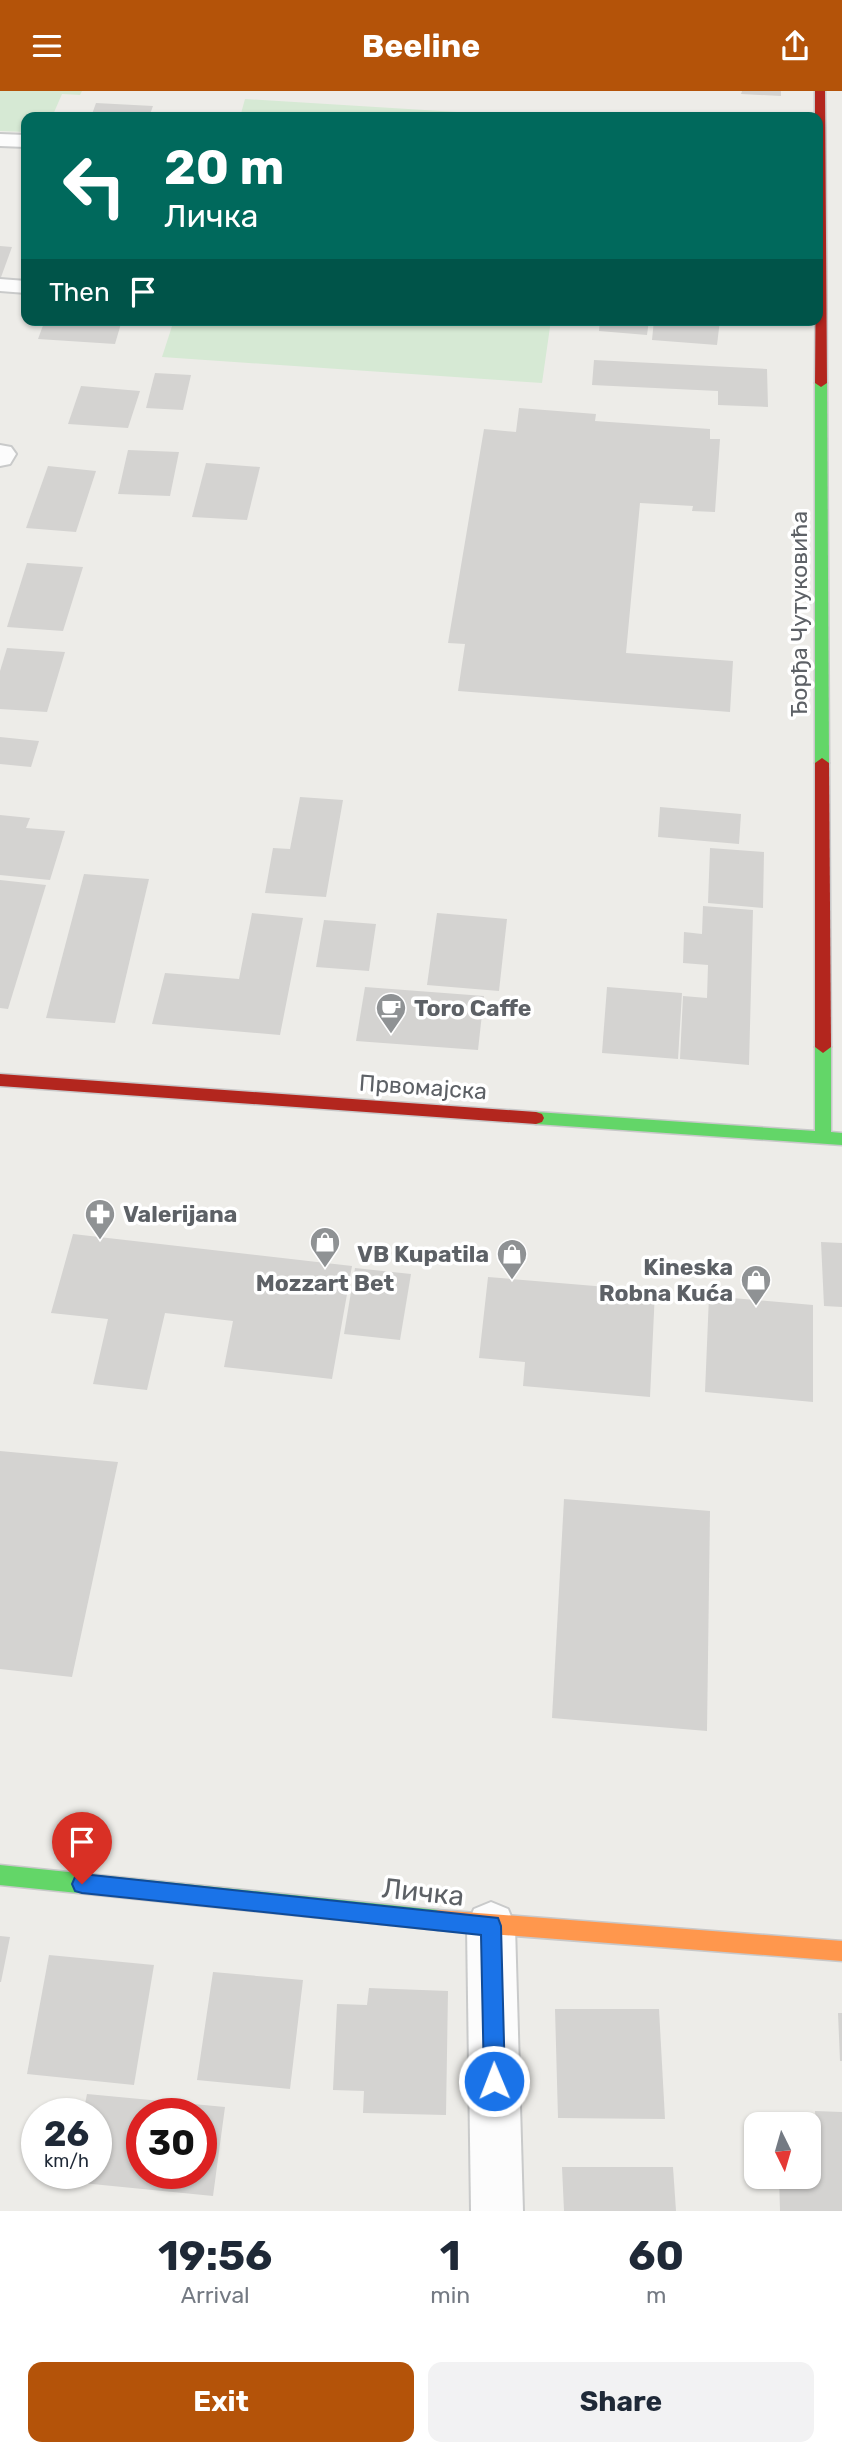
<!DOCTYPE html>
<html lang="en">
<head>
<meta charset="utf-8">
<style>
	:root { --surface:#fff; --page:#f2f2f3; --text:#1f2937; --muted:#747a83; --accent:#b45309 }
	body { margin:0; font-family:Rubik,sans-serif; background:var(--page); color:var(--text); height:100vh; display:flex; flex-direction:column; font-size:26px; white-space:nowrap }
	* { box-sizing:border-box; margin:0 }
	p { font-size:23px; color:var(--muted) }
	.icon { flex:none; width:38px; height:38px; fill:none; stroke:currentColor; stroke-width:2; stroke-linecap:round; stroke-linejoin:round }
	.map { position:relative; height:2120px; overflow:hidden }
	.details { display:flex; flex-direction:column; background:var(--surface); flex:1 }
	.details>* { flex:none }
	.banner { position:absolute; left:21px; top:21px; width:802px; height:214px; border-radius:14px; box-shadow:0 2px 5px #0004; background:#00695c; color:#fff; overflow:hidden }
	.needle { width:46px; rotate:175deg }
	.controls { position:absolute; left:744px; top:2021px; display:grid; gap:14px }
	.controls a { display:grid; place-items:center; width:77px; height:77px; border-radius:14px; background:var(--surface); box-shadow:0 2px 5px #0004; font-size:35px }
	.speed { position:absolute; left:21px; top:2007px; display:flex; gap:14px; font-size:35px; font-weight:700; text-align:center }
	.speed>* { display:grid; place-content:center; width:91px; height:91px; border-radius:50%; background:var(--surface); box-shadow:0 2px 5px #0004; line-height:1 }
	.speed small { font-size:18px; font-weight:400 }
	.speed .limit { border:10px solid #d22; background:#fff; color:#111 }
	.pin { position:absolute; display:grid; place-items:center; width:60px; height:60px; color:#fff; margin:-72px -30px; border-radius:50% 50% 50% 0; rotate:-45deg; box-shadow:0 0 7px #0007 }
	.pin .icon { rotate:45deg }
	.me { position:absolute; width:77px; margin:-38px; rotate:359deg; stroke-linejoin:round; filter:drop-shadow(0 0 5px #0008) }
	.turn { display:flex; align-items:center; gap:24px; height:147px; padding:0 28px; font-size:32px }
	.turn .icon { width:91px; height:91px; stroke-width:2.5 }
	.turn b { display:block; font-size:49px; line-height:60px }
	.then { display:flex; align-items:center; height:66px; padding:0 28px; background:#0003; gap:14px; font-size:26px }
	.eta { display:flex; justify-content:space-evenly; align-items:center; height:119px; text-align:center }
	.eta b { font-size:42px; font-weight:700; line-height:49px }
	.button { display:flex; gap:14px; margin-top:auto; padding:14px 28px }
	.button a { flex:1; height:80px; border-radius:14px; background:var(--accent); color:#fff; font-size:28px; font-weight:700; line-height:80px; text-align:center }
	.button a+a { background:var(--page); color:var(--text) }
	header { display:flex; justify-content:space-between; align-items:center; height:91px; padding:0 28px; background:var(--accent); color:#fff; font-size:32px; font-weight:700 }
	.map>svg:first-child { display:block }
	.green { fill:#d6e9d4 }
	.building { fill:#d4d3d1; fill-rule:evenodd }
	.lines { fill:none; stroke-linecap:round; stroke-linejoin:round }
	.lane-casing { stroke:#c9caca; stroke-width:4 }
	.street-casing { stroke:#c9caca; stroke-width:4 }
	.fast-casing { stroke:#c8c8c9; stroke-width:3 }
	.slow-casing { stroke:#c8c8c9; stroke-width:3 }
	.jam-casing { stroke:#c8c8c9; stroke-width:3 }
	.lane { fill:#fcfcfc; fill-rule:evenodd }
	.street { fill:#fcfcfc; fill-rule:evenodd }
	.fast { fill:#63d668; fill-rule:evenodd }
	.slow { fill:#ff974d; fill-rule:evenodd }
	.jam { fill:#b3261e; fill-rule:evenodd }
	.route { fill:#1a73e8; stroke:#114b97; stroke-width:2 }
	.labels { text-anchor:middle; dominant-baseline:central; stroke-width:7; stroke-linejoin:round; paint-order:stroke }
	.street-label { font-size:23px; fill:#5d6166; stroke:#fff }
	.poi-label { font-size:23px; font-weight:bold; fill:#5d6166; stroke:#fff; text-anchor:start }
	.near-street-label { font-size:28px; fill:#5d6166; stroke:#fff }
</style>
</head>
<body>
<header><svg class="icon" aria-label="menu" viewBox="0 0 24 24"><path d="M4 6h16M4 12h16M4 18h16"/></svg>Beeline<svg class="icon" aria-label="share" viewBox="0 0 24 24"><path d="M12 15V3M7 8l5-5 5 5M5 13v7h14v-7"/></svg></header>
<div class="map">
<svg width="842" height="2120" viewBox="0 0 842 2120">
	<rect width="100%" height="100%" fill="#edece8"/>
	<!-- green -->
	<g class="green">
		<polygon points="0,0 82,0 80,4 62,3 52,26 26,26 26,41 0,40"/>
		<polygon points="245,8 537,26 240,26"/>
		<polygon points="174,229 551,229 542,292 162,266"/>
	</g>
	<!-- building -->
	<g class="building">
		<polygon points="742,0 781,0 781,5 741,3"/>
		<polygon points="96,12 153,15 149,26 91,26"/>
		<polygon points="705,21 759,24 759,26 704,26"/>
		<polygon points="0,155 12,156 0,189"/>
		<polygon points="45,229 122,229 115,253 38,248"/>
		<polygon points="600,229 649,229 647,244 599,240"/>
		<polygon points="654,229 720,229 717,254 652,249"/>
		<polygon points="594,269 767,278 768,316 718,314 718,300 592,294"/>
		<polygon points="155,282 191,284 183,319 146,317"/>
		<polygon points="81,295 140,300 128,337 68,333"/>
		<polygon points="519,317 596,323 595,330 710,338 710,348 720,348 715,421 692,420 693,415 640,412 626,562 733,570 730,621 458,600 465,553 448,552 484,338 516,341"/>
		<polygon points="128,359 179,361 170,405 118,403"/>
		<polygon points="206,372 260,376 247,429 192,426"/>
		<polygon points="48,375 96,380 76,441 26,437"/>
		<polygon points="27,472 83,476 63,540 7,536"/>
		<polygon points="7,557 65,561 47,621 0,618 0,580"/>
		<polygon points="0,646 39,650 31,676 0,673"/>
		<polygon points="300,706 343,709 326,806 265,802 273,757 290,758"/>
		<polygon points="660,716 741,723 739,753 658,746"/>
		<polygon points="0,724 30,727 26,737 65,740 50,789 0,784"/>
		<polygon points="710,757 764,761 763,817 708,812"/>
		<polygon points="84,783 149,788 115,932 46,927"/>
		<polygon points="0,789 46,794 8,918 0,917"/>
		<polygon points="703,815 753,819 749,974 680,968 683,905 707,907 708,874 683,872 684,841 702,843"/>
		<polygon points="252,822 303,827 280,944 152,933 165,882 239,888"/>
		<polygon points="437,822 507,828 499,900 427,894"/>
		<polygon points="324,829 376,833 369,880 316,876"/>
		<polygon points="365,896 484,905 478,959 356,950"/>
		<polygon points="607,896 682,902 678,968 602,962"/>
		<polygon points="73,1143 352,1175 332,1288 224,1276 233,1230 165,1222 147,1299 93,1293 108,1228 51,1222"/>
		<polygon points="821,1151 842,1152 842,1216 824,1215"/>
		<polygon points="355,1177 411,1183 400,1249 344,1243"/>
		<polygon points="488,1186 655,1200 650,1306 523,1295 525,1271 479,1267"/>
		<polygon points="709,1205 813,1214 813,1311 705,1301"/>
		<polygon points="0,1360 118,1371 72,1586 0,1578"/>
		<polygon points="564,1408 710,1420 707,1640 552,1627"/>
		<polygon points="0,1845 10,1846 1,1891 0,1891"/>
		<polygon points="49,1864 154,1874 134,1994 27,1983"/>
		<polygon points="213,1881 303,1889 290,1998 197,1989"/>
		<polygon points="369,1897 448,1900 446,2024 363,2022 364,2000 333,1999 337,1913 367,1914"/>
		<polygon points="555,1918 659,1918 665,2028 558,2027"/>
		<polygon points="838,1922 842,1922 842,1970 840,1970"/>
		<path d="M87,2003L225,2016L213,2105L72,2091L73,2082H96V2023H83ZM142,2023H201V2082H142Z"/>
		<polygon points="815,2020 842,2021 842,2120 780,2120 779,2086 808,2086 808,2056 817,2056"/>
		<polygon points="562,2076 673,2076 676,2120 564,2120"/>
	</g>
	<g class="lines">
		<!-- lane casing -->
		<g class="lane-casing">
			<g id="lane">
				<polygon points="0,43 26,44 26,56 0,55"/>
				<polygon points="0,188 26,190 26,202 0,200"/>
			</g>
		</g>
		<!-- street casing -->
		<g class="street-casing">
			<g id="street">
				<polygon points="0,354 11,356 16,363 10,373 0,375"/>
				<polygon points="491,1811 508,1818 515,1835 523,2120 471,2120 467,1835 474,1818"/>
			</g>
		</g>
		<!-- fast casing -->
		<g class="fast-casing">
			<g id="fast">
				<polygon points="821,288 827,292 829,672 822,677 815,672 815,292"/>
				<polygon points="823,950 831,956 831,1041 842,1042 842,1054 536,1033 530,1031 528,1027 530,1023 536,1021 815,1040 815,956"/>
				<polygon points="0,1774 438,1819 445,1822 448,1829 445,1836 438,1839 0,1794"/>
			</g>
		</g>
		<!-- slow casing -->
		<g class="slow-casing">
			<polygon id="slow" points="438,1819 842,1850 842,1870 438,1839 431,1836 428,1829 431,1822"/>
		</g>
		<!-- jam casing -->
		<g class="jam-casing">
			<g id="jam">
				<polygon points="815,0 825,0 827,292 821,296 815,292 817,26 815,26"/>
				<polygon points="822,667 829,672 831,956 823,962 815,956 815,672"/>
				<polygon points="0,983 536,1021 542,1023 544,1027 542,1031 536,1033 0,995"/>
			</g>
		</g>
		<!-- lane -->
		<use href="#lane" class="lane"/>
		<!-- street -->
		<use href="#street" class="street"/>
		<!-- fast -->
		<use href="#fast" class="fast"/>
		<!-- slow -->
		<use href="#slow" class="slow"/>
		<!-- jam -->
		<use href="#jam" class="jam"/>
	</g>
	<!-- route -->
	<polygon class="route" points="82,1783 498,1827 501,1835 505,1990 502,1998 494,2001 487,1998 484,1990 481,1844 82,1802 75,1800 72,1793 75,1786"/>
	<!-- icons -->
	<defs>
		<g id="cafe-pin" transform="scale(1.575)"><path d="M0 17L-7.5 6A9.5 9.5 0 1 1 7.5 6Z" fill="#8f9294" stroke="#fff"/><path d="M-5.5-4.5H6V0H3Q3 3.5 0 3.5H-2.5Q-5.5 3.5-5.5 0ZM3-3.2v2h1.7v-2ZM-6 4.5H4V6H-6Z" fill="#fff"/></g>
		<g id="pharmacy-pin" transform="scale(1.575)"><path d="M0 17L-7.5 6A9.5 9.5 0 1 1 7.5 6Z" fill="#8f9294" stroke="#fff"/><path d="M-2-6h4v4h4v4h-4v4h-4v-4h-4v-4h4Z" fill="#fff"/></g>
		<g id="shop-pin" transform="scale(1.575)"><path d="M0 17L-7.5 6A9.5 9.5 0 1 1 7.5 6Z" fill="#8f9294" stroke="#fff"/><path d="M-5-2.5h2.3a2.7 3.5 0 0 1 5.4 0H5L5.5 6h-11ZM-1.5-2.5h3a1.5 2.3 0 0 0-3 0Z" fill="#fff"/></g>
	</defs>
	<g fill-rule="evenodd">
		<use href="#cafe-pin" x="391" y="917"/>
		<use href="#pharmacy-pin" x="100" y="1123"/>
		<use href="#shop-pin" x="325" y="1151"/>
		<use href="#shop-pin" x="512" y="1163"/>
		<use href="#shop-pin" x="756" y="1189"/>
	</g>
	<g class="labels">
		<!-- street labels -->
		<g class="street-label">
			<text transform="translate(799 523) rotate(-90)">Ђорђа Чутуковића</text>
			<text transform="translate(423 996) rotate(4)">Првомајска</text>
		</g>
		<!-- poi labels -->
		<g class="poi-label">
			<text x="414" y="917">Toro Caffe</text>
			<text x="123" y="1123">Valerijana</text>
			<text x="489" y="1163" text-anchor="end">VB Kupatila</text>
			<text x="733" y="1176" text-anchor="end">Kineska<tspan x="733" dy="26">Robna Kuća</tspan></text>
			<text x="325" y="1192" text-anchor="middle">Mozzart Bet</text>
		</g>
		<!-- near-street labels -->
		<g class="near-street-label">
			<text transform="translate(423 1801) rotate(6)">Личка</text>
		</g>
	</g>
</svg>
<div class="controls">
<a><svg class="needle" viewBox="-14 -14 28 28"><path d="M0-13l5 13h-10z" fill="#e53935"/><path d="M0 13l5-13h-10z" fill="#747a83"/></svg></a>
</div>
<div class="speed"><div>26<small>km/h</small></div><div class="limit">30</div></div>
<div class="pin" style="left:82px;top:1793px;background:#d93025"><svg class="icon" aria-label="arrive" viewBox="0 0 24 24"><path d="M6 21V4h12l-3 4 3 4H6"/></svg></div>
<svg class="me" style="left:494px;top:1990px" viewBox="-20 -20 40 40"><circle r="17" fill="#1a73e8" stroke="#fff" stroke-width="3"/><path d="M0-11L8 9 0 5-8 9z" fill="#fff"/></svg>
<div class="banner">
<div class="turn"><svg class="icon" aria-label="left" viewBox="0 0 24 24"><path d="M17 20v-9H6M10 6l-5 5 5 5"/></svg><div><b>20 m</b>Личка</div></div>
<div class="then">Then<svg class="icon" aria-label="arrive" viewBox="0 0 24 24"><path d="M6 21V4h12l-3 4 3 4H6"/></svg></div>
</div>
</div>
<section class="details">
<div class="eta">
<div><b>19:56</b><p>Arrival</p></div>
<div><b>1</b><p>min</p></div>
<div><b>60</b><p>m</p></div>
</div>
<div class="button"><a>Exit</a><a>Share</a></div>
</section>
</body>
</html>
